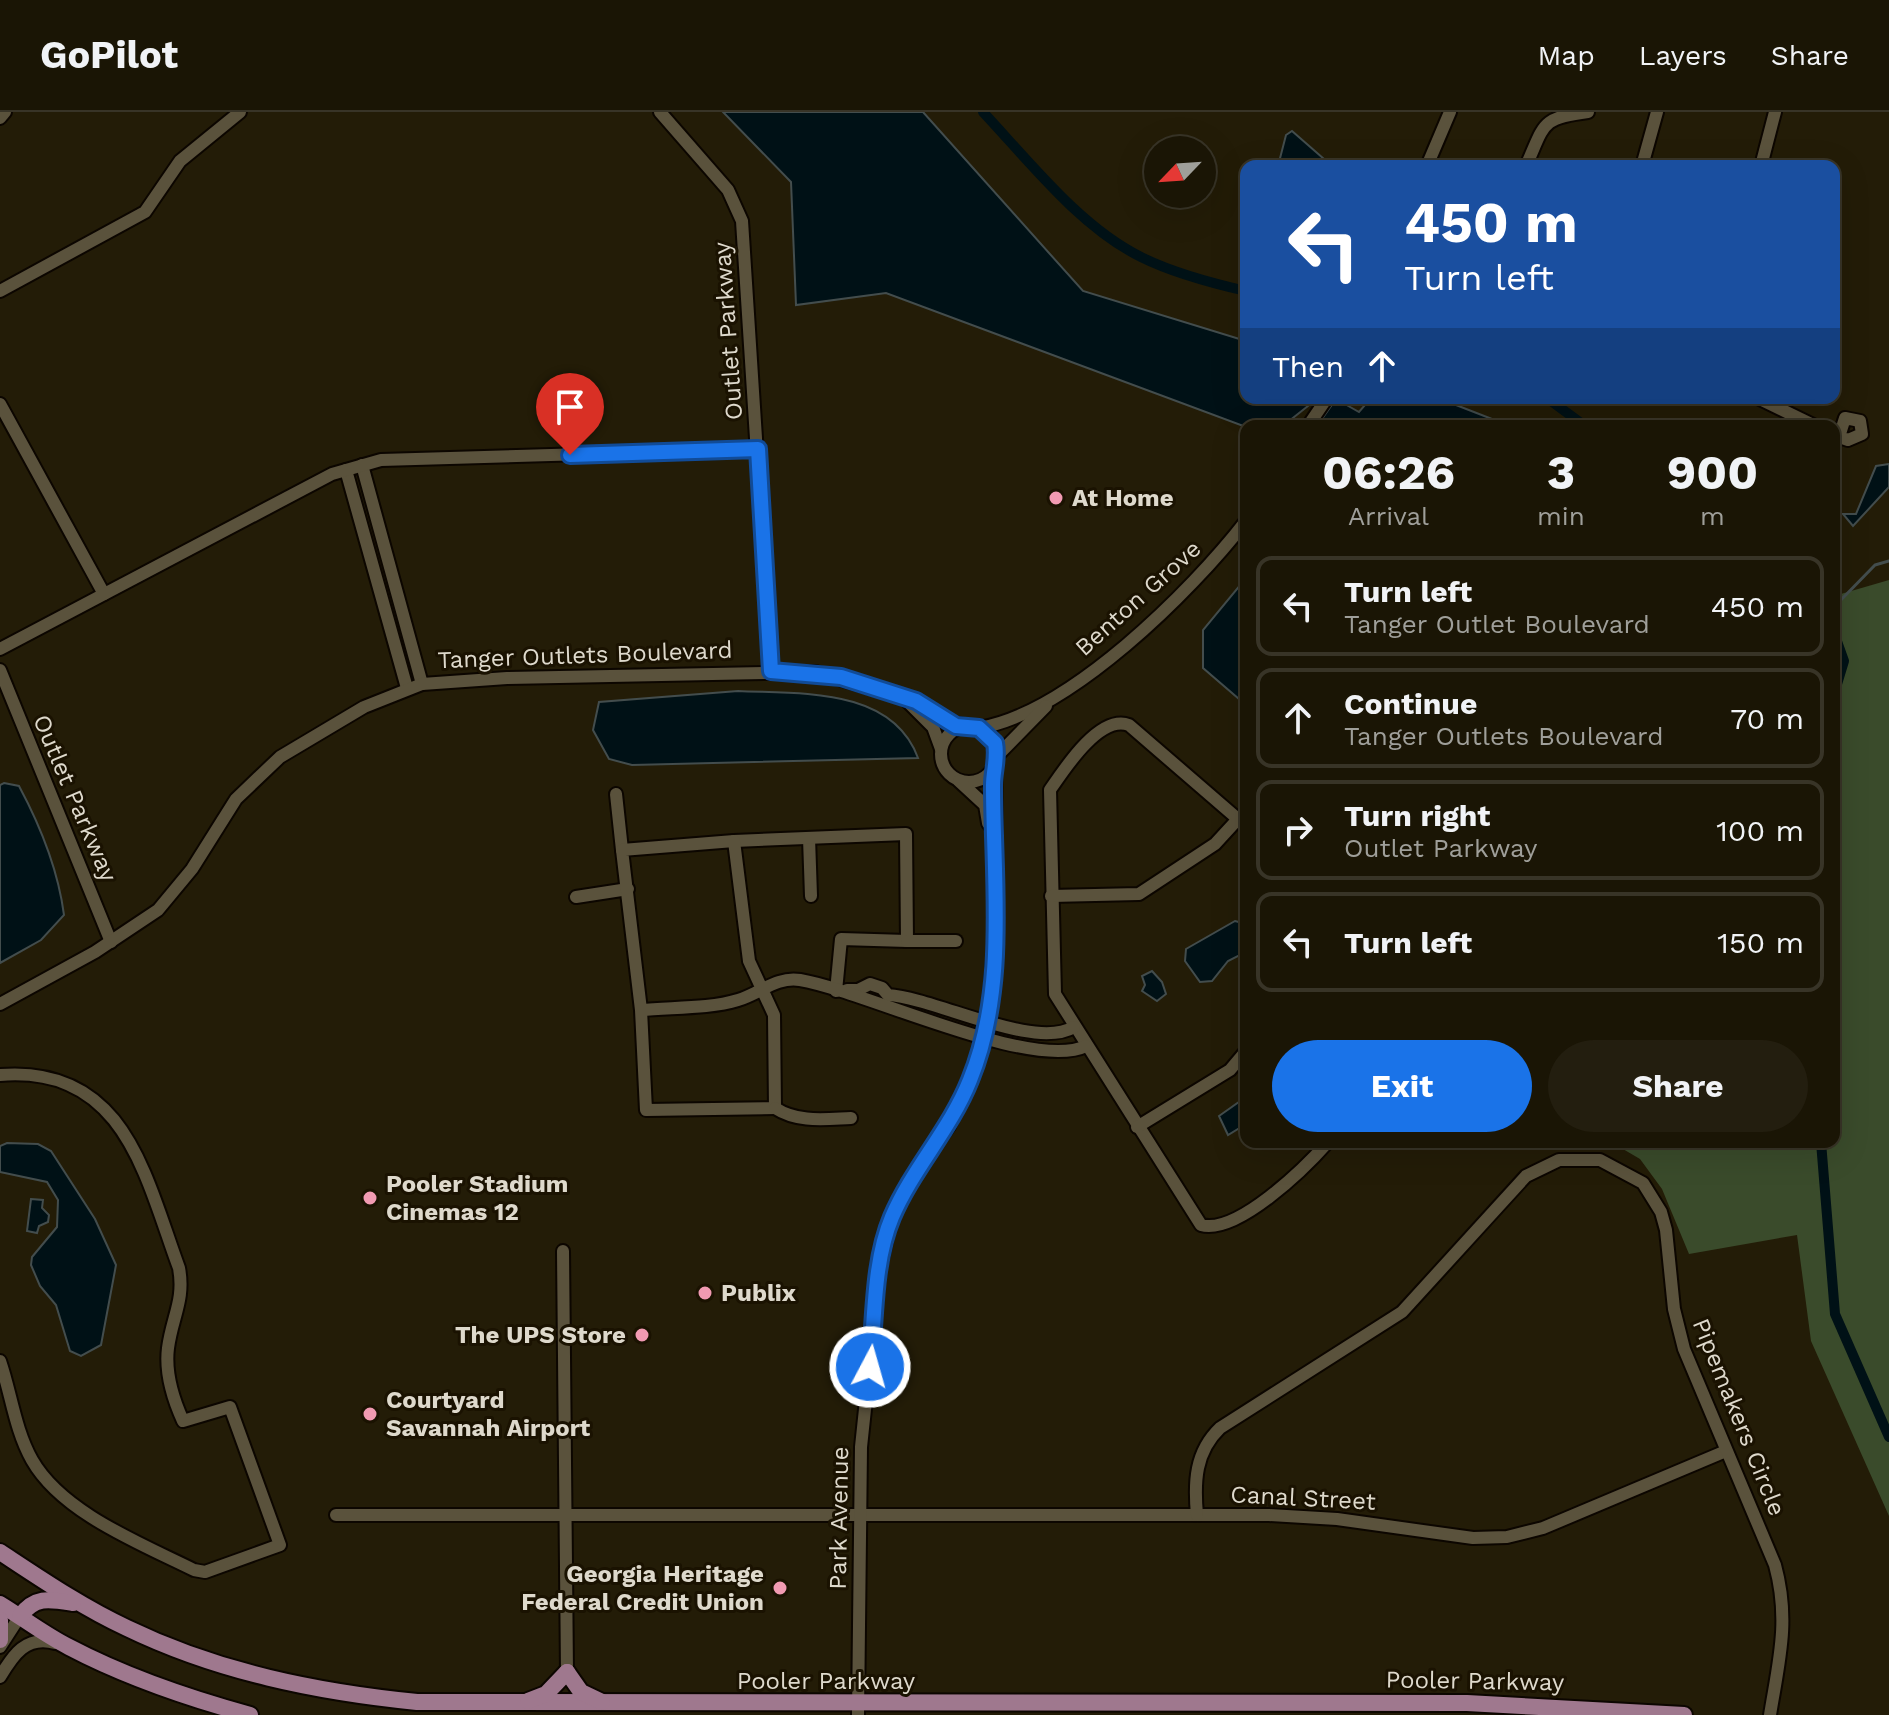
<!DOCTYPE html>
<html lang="en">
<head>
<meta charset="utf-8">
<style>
	:root { --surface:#1a1505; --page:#231e0f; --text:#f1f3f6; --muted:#9f9f9a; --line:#383427; --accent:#1a73e8 }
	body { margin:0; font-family:"Work Sans",sans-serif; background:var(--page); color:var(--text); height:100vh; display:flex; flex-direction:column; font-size:30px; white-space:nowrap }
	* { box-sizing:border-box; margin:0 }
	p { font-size:26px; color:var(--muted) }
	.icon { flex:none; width:44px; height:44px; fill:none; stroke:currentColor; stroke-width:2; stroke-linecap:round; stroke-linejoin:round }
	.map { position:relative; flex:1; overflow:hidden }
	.sheet { position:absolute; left:1240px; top:308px; width:600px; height:728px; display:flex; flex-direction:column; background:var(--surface); border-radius:16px; box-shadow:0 8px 32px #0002,0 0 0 2px var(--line) }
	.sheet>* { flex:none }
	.top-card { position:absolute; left:1240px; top:48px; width:600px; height:244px; border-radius:16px; box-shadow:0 8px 32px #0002,0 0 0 2px var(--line); background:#1a4fa0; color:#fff; overflow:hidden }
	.needle { width:52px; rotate:245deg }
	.controls { position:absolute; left:1144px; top:24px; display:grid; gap:16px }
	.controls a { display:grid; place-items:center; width:72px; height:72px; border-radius:50%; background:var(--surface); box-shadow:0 8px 32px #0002,0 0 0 2px var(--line); font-size:40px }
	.pin { position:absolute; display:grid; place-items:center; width:68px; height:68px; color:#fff; margin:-82px -34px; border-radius:50% 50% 50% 0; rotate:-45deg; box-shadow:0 0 8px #0007 }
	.pin .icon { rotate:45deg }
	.me { position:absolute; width:88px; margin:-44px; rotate:6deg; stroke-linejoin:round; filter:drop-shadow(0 0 6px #0008) }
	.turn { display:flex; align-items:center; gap:28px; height:168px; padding:0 32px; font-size:36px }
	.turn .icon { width:104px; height:104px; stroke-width:2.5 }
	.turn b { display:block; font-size:56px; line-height:68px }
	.then { display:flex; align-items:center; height:76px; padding:0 32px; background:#0003; gap:16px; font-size:30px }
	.eta { display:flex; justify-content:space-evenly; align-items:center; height:136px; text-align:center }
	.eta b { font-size:48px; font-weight:700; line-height:56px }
	.cta { display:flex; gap:16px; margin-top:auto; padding:16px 32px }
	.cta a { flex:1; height:92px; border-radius:48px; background:var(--accent); color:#fff; font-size:32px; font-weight:700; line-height:92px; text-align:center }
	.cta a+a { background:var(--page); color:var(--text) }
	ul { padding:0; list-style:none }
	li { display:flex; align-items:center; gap:24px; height:100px; margin:0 16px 12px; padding:0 16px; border:4px solid var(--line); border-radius:16px }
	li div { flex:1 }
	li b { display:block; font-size:30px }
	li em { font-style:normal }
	header { display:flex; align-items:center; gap:48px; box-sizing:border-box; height:112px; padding:0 40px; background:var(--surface); border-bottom:2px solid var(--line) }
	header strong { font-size:38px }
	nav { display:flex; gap:44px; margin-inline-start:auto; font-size:28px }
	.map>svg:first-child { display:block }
	.forest { fill:#3a4b2b }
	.water { fill:#001116; stroke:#434d4d; stroke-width:2 }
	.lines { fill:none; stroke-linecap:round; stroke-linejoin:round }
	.stream { stroke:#434d4d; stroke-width:3 }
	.canal { stroke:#001116; stroke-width:10 }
	.minor-casing { stroke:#0c0600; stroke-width:16 }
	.major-casing { stroke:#0c0600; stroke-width:20 }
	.minor { stroke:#5a523c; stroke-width:12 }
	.major { stroke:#9f788e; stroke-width:16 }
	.route-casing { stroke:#114b97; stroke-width:20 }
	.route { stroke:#1a73e8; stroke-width:14 }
	.poi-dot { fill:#f19ab2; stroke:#1a1201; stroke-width:3 }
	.labels { text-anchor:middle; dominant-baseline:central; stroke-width:6; stroke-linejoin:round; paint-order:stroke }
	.street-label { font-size:24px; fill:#ded9cc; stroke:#1a1201 }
	.poi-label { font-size:24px; font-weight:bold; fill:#ded9cc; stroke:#1a1201; text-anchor:start }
</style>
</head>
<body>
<header>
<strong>GoPilot</strong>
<nav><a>Map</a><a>Layers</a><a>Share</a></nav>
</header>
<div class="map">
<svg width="1889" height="1603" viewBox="0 0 1889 1603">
	<rect width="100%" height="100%" fill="#231c07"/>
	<!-- forest -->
	<polygon class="forest" points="1889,468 1889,1404 1811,1229 1797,1123 1689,1142 1662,1077 1640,1047 1611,1030 1834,1030 1834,484"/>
	<!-- water -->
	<g class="water">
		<polygon points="723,0 923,0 1083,179 1246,229 1246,286 1311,286 1313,290 1289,309 1246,315 886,181 796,193 791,70"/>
		<polygon points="1292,19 1332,54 1278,54 1286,23"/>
		<polygon points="1371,286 1438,286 1510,314 1317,314 1336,287 1359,300"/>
		<polygon points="1889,352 1889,375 1853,414 1843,402 1856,402 1876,354"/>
		<polygon points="1246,466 1246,593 1203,556 1203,518"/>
		<path d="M738,579C800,582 892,575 918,646L632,653L609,647L593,618L599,590Z"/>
		<path d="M4,671L19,674C41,715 58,757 64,803L41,828L0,851V673Z"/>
		<polygon points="1235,809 1246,812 1246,840 1228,849 1212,869 1200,870 1185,849 1186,837"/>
		<polygon points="1152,859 1162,870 1166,882 1157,889 1142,879 1145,873 1142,864"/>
		<polygon points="1246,985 1246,1012 1228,1023 1219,1004"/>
		<polygon points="7,1031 38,1032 51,1039 95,1107 116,1153 101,1233 81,1244 70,1239 56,1193 40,1174 31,1153 32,1145 57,1115 58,1088 47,1070 0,1060 0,1034"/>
		<polygon points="31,1087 43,1088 42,1096 49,1103 48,1110 39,1114 37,1121 27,1119"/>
	</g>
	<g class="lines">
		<!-- stream -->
		<polyline class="stream" points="1837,492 1875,453 1889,449"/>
		<!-- canal -->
		<g class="canal">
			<path d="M983,0C1029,49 1080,115 1141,145C1173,161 1211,171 1246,179"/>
			<polyline points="1547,286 1585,314"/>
			<polyline points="1834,521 1844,549 1834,582"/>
			<polyline points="1821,1030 1835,1202 1889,1325"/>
		</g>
		<!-- minor casing -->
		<g class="minor-casing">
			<g id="minor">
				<polyline points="660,0 728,78 742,109 771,559"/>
				<polyline points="0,6 5,0"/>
				<polyline points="1427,54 1450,0"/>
				<path d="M1526,54C1545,12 1540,6 1588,0"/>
				<polyline points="1642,54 1657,0"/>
				<polyline points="1761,54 1775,0"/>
				<polyline points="0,179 145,100 180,49 240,0"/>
				<polyline points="1758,286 1815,314"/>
				<polyline points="0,292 104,482"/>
				<polyline points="1308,314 1327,286"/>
				<polyline points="1834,323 1848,328 1862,322 1860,309 1845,306 1839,325"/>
				<polyline points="362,353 422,572"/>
				<polyline points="346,358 407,576"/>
				<polyline points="0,537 332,362 381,348 758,337"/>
				<polyline points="0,558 111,830"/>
				<polyline points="904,586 933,615 941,637"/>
				<circle cx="969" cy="642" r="28"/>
				<path d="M979,616C1069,601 1191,480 1246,409"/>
				<polyline points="996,645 1046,594"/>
				<polyline points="959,669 985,693 988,711 995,720"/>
				<polyline points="616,682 622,738"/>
				<path d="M1246,714L1129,613C1100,602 1065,656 1050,678L1055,882L1201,1113C1237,1123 1305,1056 1328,1030"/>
				<polyline points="809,726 811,784"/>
				<polyline points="734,729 906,722 907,829 841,827 836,879"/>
				<polyline points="1051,784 1139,782 1215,732 1238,707"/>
				<polyline points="576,785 628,777"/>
				<polyline points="907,829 956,829"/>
				<path d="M847,878H858L870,872L882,876L888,883C936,886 1034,939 1074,915"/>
				<polyline points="0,892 95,840 158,798 192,757 236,687 280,645 364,595 422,572 507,566 815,560 916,589 946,610 969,614"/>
				<path d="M641,898L622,738L734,729L749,849L774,903L775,996L646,998L641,898C671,895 709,897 738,888C759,882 777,864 800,868C865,879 1032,960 1086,934"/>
				<path d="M0,963C125,953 145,1064 179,1156C185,1188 172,1205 168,1236C165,1260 173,1287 183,1309L230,1295L280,1433L205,1460L194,1458C142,1432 62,1401 32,1348C15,1318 11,1281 0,1249"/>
				<path d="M775,996C798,1011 825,1007 851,1006"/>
				<polyline points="1137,1015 1230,958 1246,939"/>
				<polyline points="563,1139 567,1560"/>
				<polyline points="336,1403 1269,1403 1337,1407 1473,1426 1507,1425 1543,1416 1726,1339"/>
				<path d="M1197,1403C1194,1370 1195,1340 1220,1316L1402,1200L1526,1064L1559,1048H1600L1643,1071L1661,1100L1666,1118L1674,1197L1684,1237L1775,1453C1790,1508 1779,1548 1770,1603"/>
				<polyline points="0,1535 20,1504"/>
				<path d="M0,1565C13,1543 26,1523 55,1531"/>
				<polyline points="858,1603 861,1335 880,1155 892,1104 915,1060 949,1014 970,967 988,909 997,797 995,653"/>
			</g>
		</g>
		<!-- major casing -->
		<g class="major-casing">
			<g id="major">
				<path d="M0,1440C41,1467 82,1495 127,1516C218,1560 317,1580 417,1590L1467,1591L1684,1603"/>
				<path d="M0,1492C23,1506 45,1523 69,1535C126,1565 188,1586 250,1603"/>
				<path d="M20,1504C35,1484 49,1487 73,1491"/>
				<polyline points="0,1508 0,1528"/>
				<polyline points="567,1560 581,1580 602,1590"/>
				<polyline points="528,1589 546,1582 567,1560"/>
			</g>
		</g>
		<!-- minor -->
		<use href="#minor" class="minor"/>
		<!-- major -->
		<use href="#major" class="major"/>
	</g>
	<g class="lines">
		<!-- route casing -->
		<g class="route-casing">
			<path id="route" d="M570,343L758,337L771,559L841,565L916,589L956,614L979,616L995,631C998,646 993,659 993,673C993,770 1008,875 970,968C950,1018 913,1056 892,1105C873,1150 875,1207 870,1255"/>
		</g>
		<!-- route -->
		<use href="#route" class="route"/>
	</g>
	<!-- markers -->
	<g class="poi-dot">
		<circle cx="1056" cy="386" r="8"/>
		<circle cx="370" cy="1086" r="8"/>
		<circle cx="705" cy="1181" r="8"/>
		<circle cx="642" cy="1223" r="8"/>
		<circle cx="370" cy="1302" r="8"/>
		<circle cx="780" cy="1476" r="8"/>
	</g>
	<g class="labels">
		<!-- street labels -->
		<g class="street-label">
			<text transform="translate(728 219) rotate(-94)">Outlet Parkway</text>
			<text transform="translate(1138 486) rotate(-42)">Benton Grove</text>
			<text transform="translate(585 543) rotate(-2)">Tanger Outlets Boulevard</text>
			<text transform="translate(75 686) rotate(67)">Outlet Parkway</text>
			<text transform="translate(1739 1305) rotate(68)">Pipemakers Circle</text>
			<text transform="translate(1303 1386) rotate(3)">Canal Street</text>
			<text transform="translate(839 1406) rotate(-89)">Park Avenue</text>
			<text x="826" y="1569">Pooler Parkway</text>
			<text transform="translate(1475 1569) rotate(1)">Pooler Parkway</text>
		</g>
		<!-- poi labels -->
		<g class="poi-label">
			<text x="1072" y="386">At Home</text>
			<text x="386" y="1072">Pooler Stadium<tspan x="386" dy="28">Cinemas 12</tspan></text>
			<text x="721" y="1181">Publix</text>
			<text x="626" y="1223" text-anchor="end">The UPS Store</text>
			<text x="386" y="1288">Courtyard<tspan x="386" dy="28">Savannah Airport</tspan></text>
			<text x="764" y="1462" text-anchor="end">Georgia Heritage<tspan x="764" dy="28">Federal Credit Union</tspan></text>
		</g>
	</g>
</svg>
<div class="controls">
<a><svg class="needle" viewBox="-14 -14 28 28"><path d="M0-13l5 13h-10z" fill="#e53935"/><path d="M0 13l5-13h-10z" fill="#9f9f9a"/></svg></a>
</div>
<div class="pin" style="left:570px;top:343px;background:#d93025"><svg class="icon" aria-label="arrive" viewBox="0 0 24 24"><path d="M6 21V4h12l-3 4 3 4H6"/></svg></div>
<svg class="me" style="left:870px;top:1255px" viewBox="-20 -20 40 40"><circle r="17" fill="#1a73e8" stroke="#fff" stroke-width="3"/><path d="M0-11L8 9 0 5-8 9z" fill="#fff"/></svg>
<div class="top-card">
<div class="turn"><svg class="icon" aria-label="left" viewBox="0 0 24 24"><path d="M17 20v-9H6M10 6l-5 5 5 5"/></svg><div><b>450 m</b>Turn left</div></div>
<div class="then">Then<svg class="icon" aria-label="ahead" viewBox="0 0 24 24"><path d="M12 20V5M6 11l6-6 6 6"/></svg></div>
</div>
<section class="sheet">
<div class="eta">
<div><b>06:26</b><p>Arrival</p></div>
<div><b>3</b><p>min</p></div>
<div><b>900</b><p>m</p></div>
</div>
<ul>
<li><svg class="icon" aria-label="left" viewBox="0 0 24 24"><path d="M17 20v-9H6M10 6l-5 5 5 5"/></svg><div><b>Turn left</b><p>Tanger Outlet Boulevard</p></div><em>450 m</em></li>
<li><svg class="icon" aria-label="ahead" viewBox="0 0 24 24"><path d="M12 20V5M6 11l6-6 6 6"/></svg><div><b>Continue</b><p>Tanger Outlets Boulevard</p></div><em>70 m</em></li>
<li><svg class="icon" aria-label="right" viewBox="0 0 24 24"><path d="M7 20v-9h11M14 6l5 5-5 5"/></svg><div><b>Turn right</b><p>Outlet Parkway</p></div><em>100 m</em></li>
<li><svg class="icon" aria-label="left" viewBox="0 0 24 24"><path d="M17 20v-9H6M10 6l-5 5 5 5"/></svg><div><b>Turn left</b></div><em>150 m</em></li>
</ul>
<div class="cta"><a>Exit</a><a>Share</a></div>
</section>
</div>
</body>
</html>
